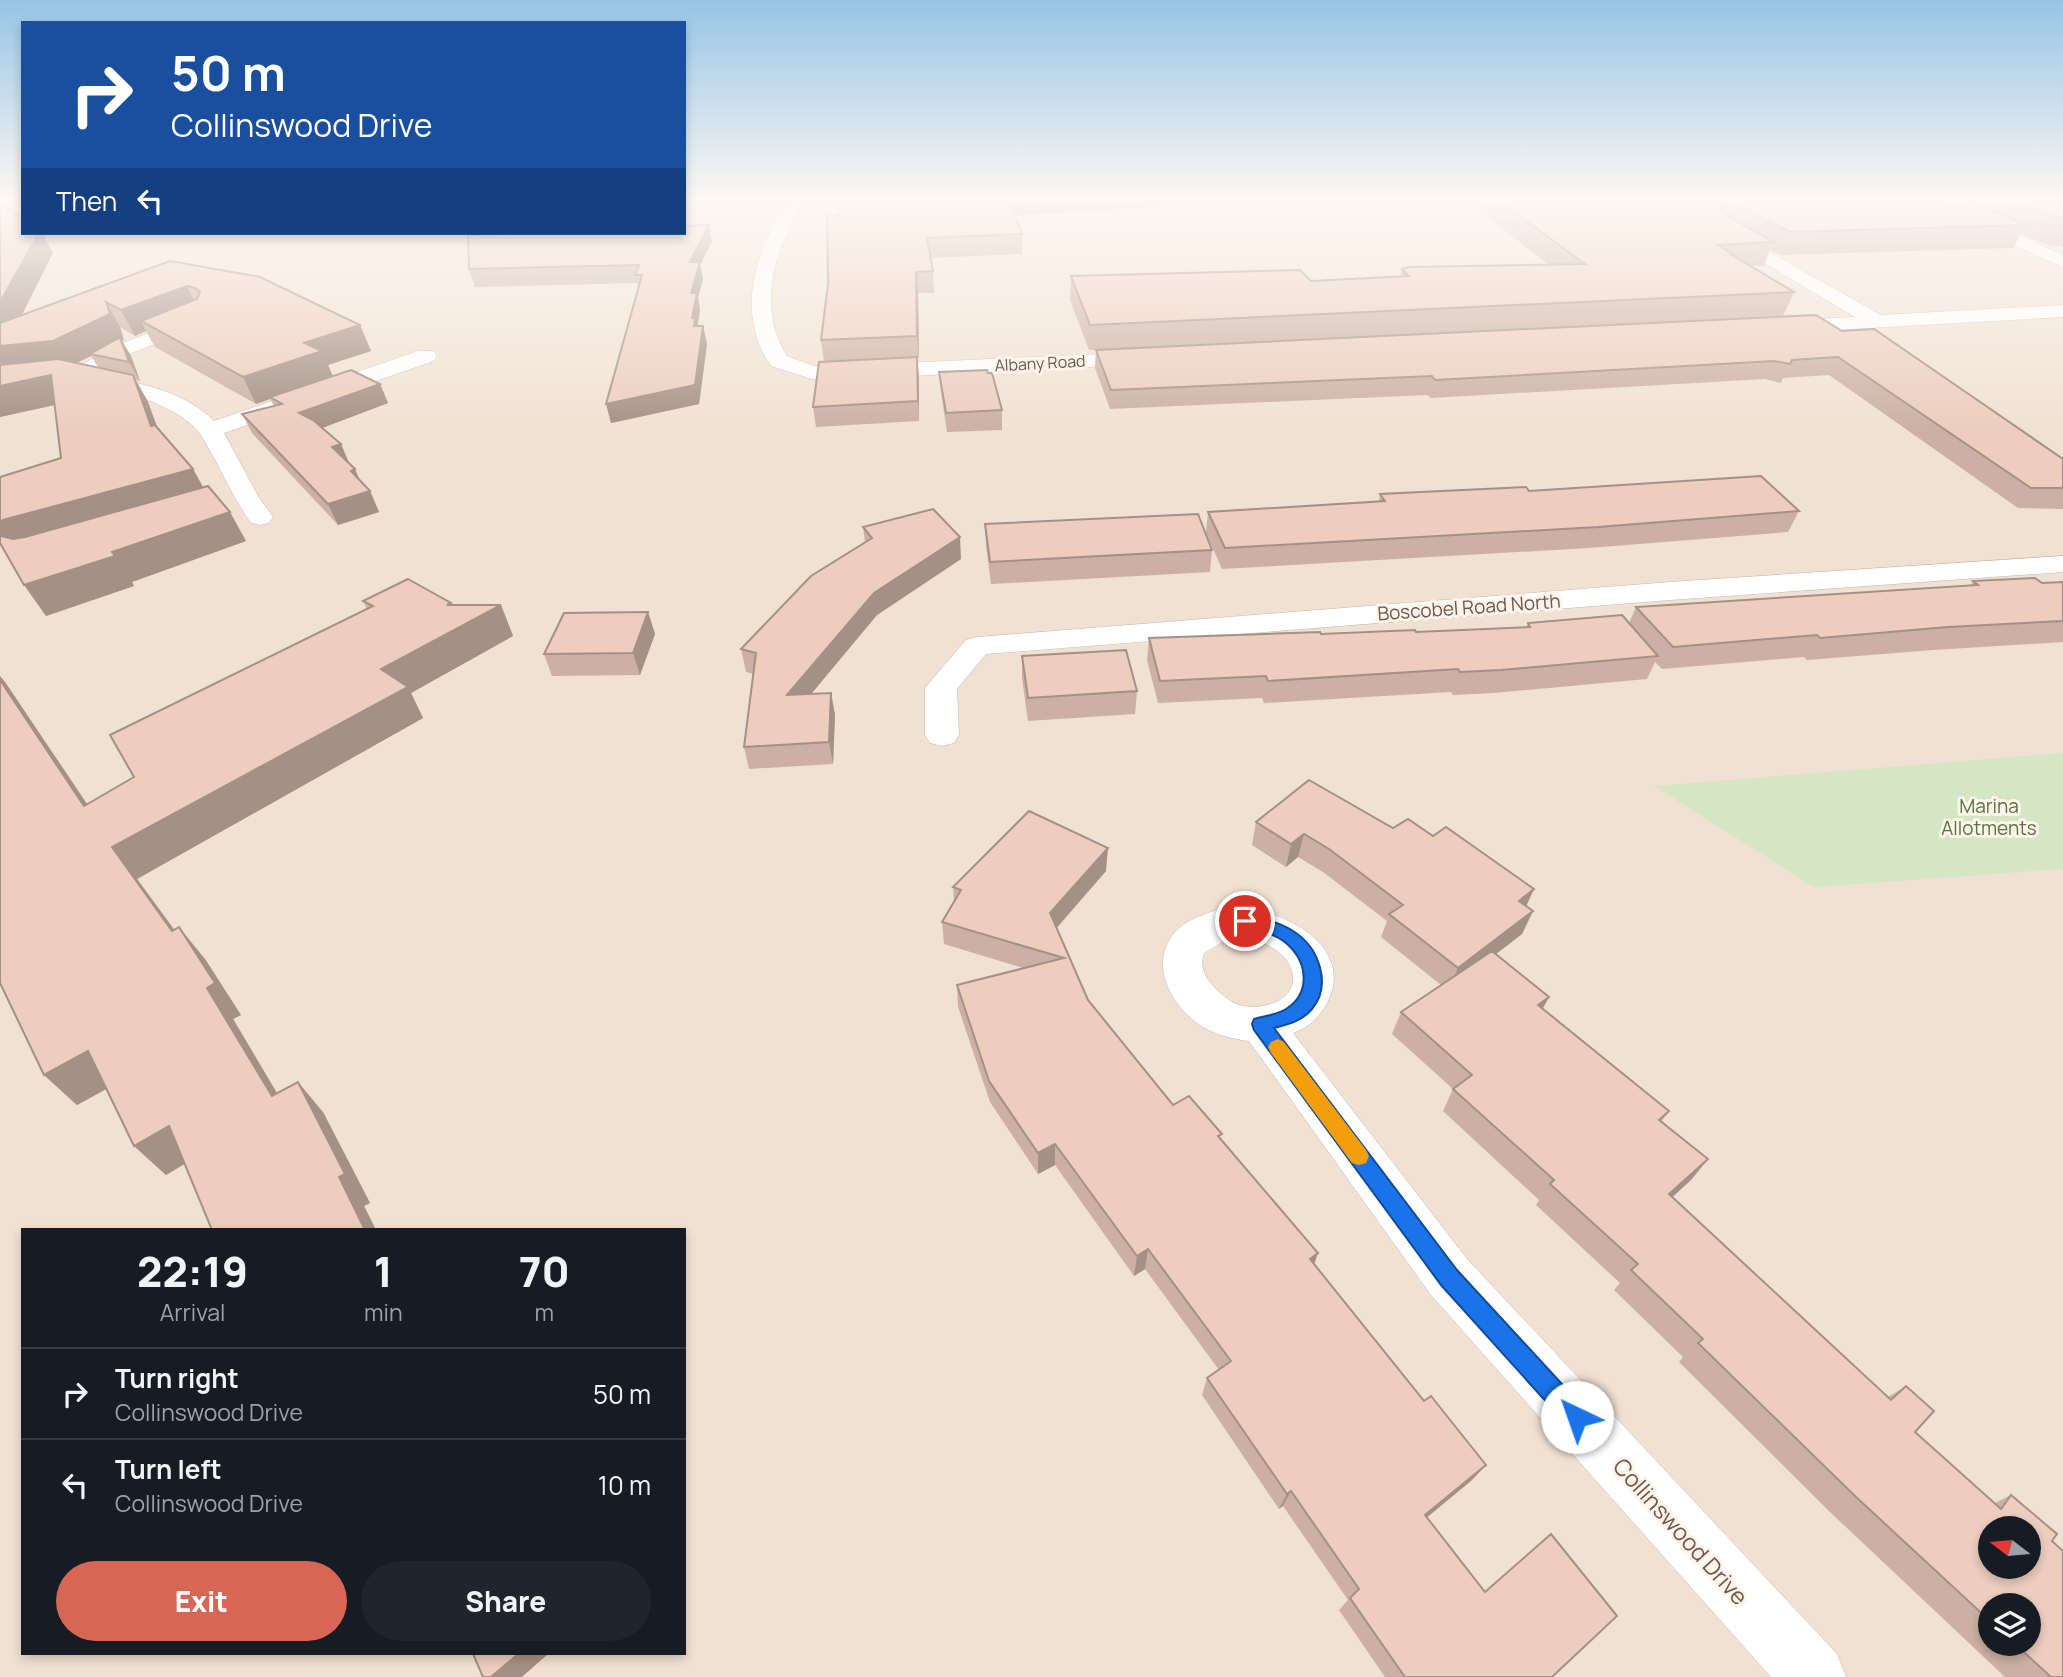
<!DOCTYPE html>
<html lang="en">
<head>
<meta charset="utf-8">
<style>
	:root { --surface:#171b24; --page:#20242c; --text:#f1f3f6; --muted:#9ea1a6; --line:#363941; --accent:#d86654 }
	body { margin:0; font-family:Manrope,sans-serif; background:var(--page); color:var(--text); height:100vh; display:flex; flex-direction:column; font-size:26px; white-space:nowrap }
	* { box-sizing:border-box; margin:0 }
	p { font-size:23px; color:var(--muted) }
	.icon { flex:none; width:38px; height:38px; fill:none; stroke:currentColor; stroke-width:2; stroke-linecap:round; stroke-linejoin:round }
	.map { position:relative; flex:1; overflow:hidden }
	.details { position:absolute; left:21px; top:1228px; width:665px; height:427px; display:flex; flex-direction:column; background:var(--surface); border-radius:0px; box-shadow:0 4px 10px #0003 }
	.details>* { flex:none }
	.hud { position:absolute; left:21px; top:21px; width:665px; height:214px; border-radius:0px; box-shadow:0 4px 10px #0003; background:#1a4fa0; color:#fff; overflow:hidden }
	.needle { width:46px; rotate:286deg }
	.controls { position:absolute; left:1978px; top:1516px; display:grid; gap:14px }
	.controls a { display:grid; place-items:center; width:63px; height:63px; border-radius:50%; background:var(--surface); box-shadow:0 4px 10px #0003; font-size:35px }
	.pin { position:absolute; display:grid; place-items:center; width:60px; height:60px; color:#fff; margin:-30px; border:4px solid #fff; border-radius:50%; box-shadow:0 2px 7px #0007 }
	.me { position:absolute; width:77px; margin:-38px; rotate:318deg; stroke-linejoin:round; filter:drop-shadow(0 0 5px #0008) }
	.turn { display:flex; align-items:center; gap:24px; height:147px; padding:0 35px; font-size:32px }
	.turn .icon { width:91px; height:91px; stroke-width:2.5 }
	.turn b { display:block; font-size:49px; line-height:60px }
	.then { display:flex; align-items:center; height:66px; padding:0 35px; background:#0003; gap:14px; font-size:26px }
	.eta { display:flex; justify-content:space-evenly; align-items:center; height:119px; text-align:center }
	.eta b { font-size:42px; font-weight:800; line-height:49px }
	.primary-button { display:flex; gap:14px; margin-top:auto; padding:14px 35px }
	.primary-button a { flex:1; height:80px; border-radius:42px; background:var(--accent); color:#fff; font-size:28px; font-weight:800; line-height:80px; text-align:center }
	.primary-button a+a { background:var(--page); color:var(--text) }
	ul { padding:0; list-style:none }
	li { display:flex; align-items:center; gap:21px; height:91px; padding:0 35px; border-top:2px solid var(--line) }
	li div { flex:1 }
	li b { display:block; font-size:26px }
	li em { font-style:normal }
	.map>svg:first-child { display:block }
	.residential { fill:#f1e1d3; fill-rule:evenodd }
	.green { fill:#d5e6c4 }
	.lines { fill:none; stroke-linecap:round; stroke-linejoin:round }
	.minor-casing { stroke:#cab7ab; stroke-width:1 }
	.minor { fill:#fff; fill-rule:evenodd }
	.wall { fill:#cbb0a3; fill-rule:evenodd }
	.shaded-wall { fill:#a59085 }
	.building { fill:#eccdbe; stroke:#a59085; stroke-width:2; fill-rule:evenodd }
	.route { fill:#1a73e8; stroke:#114b97; stroke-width:2 }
	.slow { fill:#f59e0b }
	.labels { text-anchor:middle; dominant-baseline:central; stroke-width:6; stroke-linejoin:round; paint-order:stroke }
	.far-street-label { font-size:16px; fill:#70564c; stroke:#fdf4ea }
	.street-label { font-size:19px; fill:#70564c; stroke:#fdf4ea }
	.park-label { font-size:19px; fill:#577445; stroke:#fdf4ea }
	.near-street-label { font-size:23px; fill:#70564c; stroke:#fdf4ea }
</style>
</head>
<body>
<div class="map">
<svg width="2063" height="1677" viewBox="0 0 2063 1677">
	<rect width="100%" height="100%" fill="#faefe4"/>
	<!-- residential -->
	<path class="residential" d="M0,200H23V233H684V200H2063V1677H0ZM23,1230H684V1654H23ZM1990,1528H2028V1566H1990ZM1990,1605H2028V1643H1990Z"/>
	<!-- green -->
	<polygon class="green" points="2063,753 2063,869 1814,887 1654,786"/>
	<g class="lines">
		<!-- minor casing -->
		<g class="minor-casing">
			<g id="minor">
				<path d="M789,200H805C776,246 755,305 787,356L814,366H835L1146,352L1154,353L1157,358L1154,363L1146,364L835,380L812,379L771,366C734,312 756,249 789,200Z"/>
				<polygon points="1916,200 1937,200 2063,255 2063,267 1918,203"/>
				<polygon points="1725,227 1881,315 2063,305 2063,317 1781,333 1774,331 1771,327 1774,323 1781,321 1855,317 1719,236 1716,232 1719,228"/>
				<path d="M196,315L203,317L206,321L203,325L124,356L94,374C137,383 182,389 214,421L418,351H434L437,356L434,361L224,433L258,496L273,517L269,523L260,525L251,523C231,495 219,463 200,434C181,405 109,385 75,383C51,381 24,388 0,391V377L73,370L110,348Z"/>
				<polygon points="2063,556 2063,572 1670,600 986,654 957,689 959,735 954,743 942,746 930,743 925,735 925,688 966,640 977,637 1670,582"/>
				<path d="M1229,906C1276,907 1356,942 1328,1001C1321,1016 1308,1028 1293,1033L1467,1259L1837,1654L1846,1677H1771L1431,1295L1249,1041C1233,1039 1216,1035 1203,1027C1171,1007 1147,963 1176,931C1188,918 1212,912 1229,906ZM1232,936C1255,937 1294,950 1293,980C1292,1005 1254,1011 1236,1004C1229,1001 1223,995 1218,991C1206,980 1199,969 1204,953Z"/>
			</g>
		</g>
		<!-- minor -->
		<use href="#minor" class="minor"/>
	</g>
	<!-- wall -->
	<g class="wall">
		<polygon points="1465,200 1926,200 1960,207 1961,203 1954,200 2063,200 2063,246 2050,246 2021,234 2013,248 1781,255 1770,250 1764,266 1751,266 1794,292 1783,316 1842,331 2063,459 2063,509 2018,508 1829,375 1783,378 1781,383 1765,379 1431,398 1427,395 1110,409 1095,368 1096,350 1089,350 1070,300 1071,276 1311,281 1400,277 1402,269 1548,264"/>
		<path d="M0,204L53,253L22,315L170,261L360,325L371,351L328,365L333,376L380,384L388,403L322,428L350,464L361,482L370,491L379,512L338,525L252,433L242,414L274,406L270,399L256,404L155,347L146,331L135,336L120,327L124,340L122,341L131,356L140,381L136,380L148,402L157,428L193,469L203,487L246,541L132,582L134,586L46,616L61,458L55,405L0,417ZM91,356L98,367L77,363Z"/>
		<polygon points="1177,205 1015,216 1022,234 1022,254 930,258 933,271 934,293 918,293 919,358 917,358 919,421 816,427 813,407 824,362 821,340 828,284 827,216"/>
		<polygon points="712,241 700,265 703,279 698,297 700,310 698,326 703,326 707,344 699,404 611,423 638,288 637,283 475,287 469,269"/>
		<polygon points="939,372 1002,410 1002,430 947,432 941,392"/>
		<polygon points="1380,494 1799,511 1788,532 1589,548 1222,569 1206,533 1208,512 1379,501"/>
		<polygon points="985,524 1212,550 1210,572 991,584 986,545"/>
		<polygon points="863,527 961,559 877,615 811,694 831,693 835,715 833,764 749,769 744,747 753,674 746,672 741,649 865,542"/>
		<polygon points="1973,581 2042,583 2063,582 2063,642 1933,650 1807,660 1804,657 1662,669 1655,662 1647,679 1493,693 1453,695 1451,692 1264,703 1262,698 1158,703 1147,660 1149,638 1416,632 1526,627 1528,623 1629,623 1636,607 1970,586"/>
		<polygon points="363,601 452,605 501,605 513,636 411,693 423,718 137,879 174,930 205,959 241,1015 233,1019 277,1093 323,1112 370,1203 364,1206 376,1230 212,1230 185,1164 166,1175 134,1146 106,1089 77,1105 44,1075 6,994 5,682 87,805 134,777 367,609"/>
		<polygon points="648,612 655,634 640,675 552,676 544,654"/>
		<polygon points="1022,656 1137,691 1135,714 1028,721 1022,678"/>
		<path d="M1309,780L1526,906L1533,911L1522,934L1496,954L1549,997L1543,1008L1669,1111L1662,1121L1708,1159L1691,1180L1672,1197L1888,1397L1906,1386L1915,1432L1995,1503L2011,1495L2052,1541L2063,1677H2005L1830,1512L1679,1362L1683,1357L1614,1290L1620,1283L1536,1205L1539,1200L1443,1111L1453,1089L1392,1034L1401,1012L1441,985L1381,937L1387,921L1323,872L1298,857L1286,867L1252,845L1256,822ZM1990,1605L2028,1643H1990Z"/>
		<polygon points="1106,871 1057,928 1088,1000 1173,1105 1221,1139 1318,1253 1314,1264 1472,1480 1427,1517 1552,1677 1385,1677 1339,1610 1348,1600 1283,1506 1279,1509 1202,1395 1207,1378 1219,1370 1145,1269 1134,1276 1055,1165 1038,1174 990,1102 958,1007 957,985 1023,968 944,944 942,922 954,901 953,887"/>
	</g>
	<!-- shaded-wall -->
	<g class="shaded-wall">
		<polygon points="1008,200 1177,200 1177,205 1009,216"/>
		<polygon points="1730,201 1722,222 1719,206"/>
		<polygon points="709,225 712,241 700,265 703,279 698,297 700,310 697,327 698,345 692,318 690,262"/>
		<polygon points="39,233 42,233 53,253 6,346 106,302 120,327 124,340 122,341 131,356 140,381 129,362 90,354 91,356 68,367 0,374 0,302"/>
		<polygon points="916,272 918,293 919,358 917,336"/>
		<polygon points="187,286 199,311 141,321 146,331 135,336 121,310"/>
		<polygon points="360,325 371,351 328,365 333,377 270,397 270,399 256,404 243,377 304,343"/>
		<polygon points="703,326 707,344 699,404 611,423 606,404"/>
		<polygon points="917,357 919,376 919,421 918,401"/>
		<polygon points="51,375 68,402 0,417 0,386"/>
		<polygon points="133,375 148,402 167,454 151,426"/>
		<polygon points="380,384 388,403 309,433 299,413"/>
		<polygon points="341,444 350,465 332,447"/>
		<polygon points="193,469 209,498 24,549 1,536 0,532 0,524 3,520"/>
		<polygon points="355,469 364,490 351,471"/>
		<polygon points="370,491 379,512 338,525 328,504"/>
		<polygon points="230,512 246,541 132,582 134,586 46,616 24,585 112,552"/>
		<polygon points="960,537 961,559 877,615 791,718 787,695 874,593"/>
		<polygon points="451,603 461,626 501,605 513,636 411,693 423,718 137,879 198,962 172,931 112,847 381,669 447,605"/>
		<polygon points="648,612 655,634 640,675 633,653"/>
		<polygon points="0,676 5,682 110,838 84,806 0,680"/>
		<polygon points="831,693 835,715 833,764 829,742"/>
		<polygon points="1304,834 1298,857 1286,867 1291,844"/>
		<polygon points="1108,848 1106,871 1050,935 1050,913"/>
		<polygon points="1534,889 1524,911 1519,901"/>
		<polygon points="1533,911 1522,934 1448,991 1458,968"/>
		<polygon points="179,927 205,959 241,1015 233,1019 297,1127 272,1096 207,988"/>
		<polygon points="1549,997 1537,1019 1538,1005"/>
		<polygon points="88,1051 119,1082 77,1105 44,1075"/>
		<polygon points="298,1082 323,1112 370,1203 364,1206 376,1230 365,1230 339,1177"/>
		<polygon points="169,1126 199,1155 166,1175 134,1146"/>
		<polygon points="1055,1144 1055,1165 1038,1174 1038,1153"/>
		<polygon points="1708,1159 1691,1180 1653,1215 1669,1194"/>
		<polygon points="1148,1249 1145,1269 1134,1276 1137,1256"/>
		<polygon points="1318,1253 1311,1273 1310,1259"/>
		<polygon points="1486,1465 1472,1480 1413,1529 1425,1515"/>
		<polygon points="1291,1491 1283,1506 1279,1509 1287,1494"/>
		<polygon points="518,1654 548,1654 522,1677 491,1677"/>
	</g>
	<!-- building -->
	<g class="building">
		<polygon points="842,200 1009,200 1022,234 927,238 933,271 916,272 917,336 821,340 828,284 827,216 839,215"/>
		<polygon points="1498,200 1926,200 1964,208 1966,200 2026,225 1790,232 1730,201 1719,206 1723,213 1773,242 1718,245 1734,255 1732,255 1794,292 1090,325 1071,276 1300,270 1311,281 1409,276 1402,269 1409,267 1585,264"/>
		<polygon points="2013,200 2063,200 2063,220"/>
		<polygon points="0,204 23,219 23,233 39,233 0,302"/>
		<polygon points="709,225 690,262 700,262 691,293 697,293 692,318 695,318 694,326 703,326 695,385 606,404 642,275 635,275 639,265 469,269 468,235 526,233 684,233 684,226"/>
		<polygon points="170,261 260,277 360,325 304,343 322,351 243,377 141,321 197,299 200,292 195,288 187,286 121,310 106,302 110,314 53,341 0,346 0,323"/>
		<polygon points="1816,315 1842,331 1874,329 2063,459 2063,488 2031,488 1838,357 1792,360 1790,364 1774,361 1435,380 1432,376 1111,390 1096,350"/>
		<polygon points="120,338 129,362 90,354 115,340"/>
		<polygon points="917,357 918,401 813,407 819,362"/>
		<polygon points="58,359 133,375 151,426 155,425 193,469 3,520 0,524 0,477 61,458 51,375 0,386 0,365"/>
		<polygon points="351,370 380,384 299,413 313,420 341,444 332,447 355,469 351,471 370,491 328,504 242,414 282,404 270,397"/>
		<polygon points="987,370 988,373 992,373 1002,410 946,413 939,372"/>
		<polygon points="1761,476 1799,511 1598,527 1225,548 1208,512 1385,501 1380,494 1526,487 1529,491"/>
		<polygon points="208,486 230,512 112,552 115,556 24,585 0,543 0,532 1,536 13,539 25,537"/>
		<polygon points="933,509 960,537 874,593 787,695 831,693 829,742 744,747 756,653 741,649 811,576 872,538 863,527"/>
		<polygon points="1198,514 1212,550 990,562 985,524"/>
		<polygon points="2035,578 2042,583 2063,582 2063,621 1948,627 1820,638 1817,635 1673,647 1636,607 1978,585 1973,581"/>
		<polygon points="408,579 451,603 447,605 501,605 381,669 408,687 112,847 172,931 179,927 215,983 207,988 272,1096 298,1082 345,1174 339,1177 365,1230 212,1230 169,1126 134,1146 88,1051 44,1075 0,983 0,680 84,806 134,777 110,735 373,606 363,601"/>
		<polygon points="648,612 633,653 544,654 564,613"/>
		<polygon points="1622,615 1658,656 1501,670 1460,672 1458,669 1268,681 1266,676 1160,681 1149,638 1320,632 1321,634 1415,630 1416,632 1530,627 1528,623"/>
		<polygon points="1126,650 1137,691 1028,698 1022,656"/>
		<polygon points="1309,780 1393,828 1408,819 1433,836 1446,827 1534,889 1519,901 1533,911 1458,968 1389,914 1403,905 1329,849 1304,834 1291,844 1256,822"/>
		<polygon points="1029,811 1108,848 1050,913 1088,1000 1173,1105 1189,1096 1222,1134 1218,1136 1318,1253 1310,1259 1424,1401 1431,1396 1486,1465 1425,1515 1485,1592 1551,1534 1617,1616 1552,1677 1405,1677 1350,1598 1359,1589 1291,1491 1287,1494 1207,1378 1231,1361 1148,1249 1137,1256 1055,1144 1038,1153 989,1081 957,985 1064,958 942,922 961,890 953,887"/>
		<path d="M1492,951L1549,997L1538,1005L1669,1111L1659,1120L1708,1159L1669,1194L1891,1400L1906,1386L1934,1411L1915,1432L2001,1509L2011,1495L2057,1534L2052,1541L2063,1551V1677H2051L2014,1643H2028V1605H1990V1621L1856,1497L1698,1343L1703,1339L1631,1270L1638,1264L1550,1184L1554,1180L1453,1089L1472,1075L1401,1012ZM1990,1528H2028V1566H1990Z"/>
		<polygon points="473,1654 518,1654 491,1677 483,1677"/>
	</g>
	<!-- sky -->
	<linearGradient id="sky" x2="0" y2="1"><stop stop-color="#96c5e5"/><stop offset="0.46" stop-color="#fdf8f3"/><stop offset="1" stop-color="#fdf8f3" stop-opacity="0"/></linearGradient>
	<rect width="2063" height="434" fill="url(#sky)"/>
	<!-- route -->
	<path class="route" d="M1245,914C1263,919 1281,922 1296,933C1319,949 1332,985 1312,1009C1302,1021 1289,1024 1274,1028L1457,1270L1585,1409L1589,1417L1585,1426L1577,1429L1568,1426L1441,1285L1254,1030L1252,1024L1254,1019C1264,1016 1277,1015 1286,1009C1311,993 1308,962 1286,943C1273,932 1255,930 1239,925L1237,921L1239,916Z"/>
	<!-- slow -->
	<polygon class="slow" points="1278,1039 1284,1042 1366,1150 1369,1156 1366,1163 1359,1165 1352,1163 1271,1053 1268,1047 1271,1042"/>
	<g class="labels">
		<!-- far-street labels -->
		<g class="far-street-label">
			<text transform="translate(1040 363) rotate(-3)">Albany Road</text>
		</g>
		<!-- street labels -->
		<g class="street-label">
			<text transform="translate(1469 607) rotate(-4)">Boscobel Road North</text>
		</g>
		<!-- park labels -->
		<g class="park-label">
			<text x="1989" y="806">Marina<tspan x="1989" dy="22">Allotments</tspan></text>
		</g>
		<!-- near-street labels -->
		<g class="near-street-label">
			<text transform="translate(1681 1531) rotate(48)">Collinswood Drive</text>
		</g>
	</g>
</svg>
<div class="controls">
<a><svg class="needle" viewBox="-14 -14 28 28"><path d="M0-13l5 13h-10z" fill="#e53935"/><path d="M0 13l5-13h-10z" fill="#9ea1a6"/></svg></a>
<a><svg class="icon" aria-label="layers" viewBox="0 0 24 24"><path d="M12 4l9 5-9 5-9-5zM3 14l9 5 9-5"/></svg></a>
</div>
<div class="pin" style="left:1245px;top:921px;background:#d93025"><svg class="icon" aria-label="arrive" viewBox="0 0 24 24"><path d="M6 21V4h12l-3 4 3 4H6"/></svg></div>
<svg class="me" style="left:1577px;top:1417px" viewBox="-20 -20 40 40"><circle r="19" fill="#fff"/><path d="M0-13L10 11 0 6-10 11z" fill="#1a73e8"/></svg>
<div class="hud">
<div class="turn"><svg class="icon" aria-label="right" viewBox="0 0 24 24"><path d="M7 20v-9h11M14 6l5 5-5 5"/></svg><div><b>50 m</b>Collinswood Drive</div></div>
<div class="then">Then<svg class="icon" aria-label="left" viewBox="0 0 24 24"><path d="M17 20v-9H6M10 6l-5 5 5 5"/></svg></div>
</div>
<section class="details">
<div class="eta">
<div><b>22:19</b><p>Arrival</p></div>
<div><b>1</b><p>min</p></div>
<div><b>70</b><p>m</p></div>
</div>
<ul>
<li><svg class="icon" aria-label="right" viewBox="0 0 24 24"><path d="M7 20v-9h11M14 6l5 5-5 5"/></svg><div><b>Turn right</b><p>Collinswood Drive</p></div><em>50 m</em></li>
<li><svg class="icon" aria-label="left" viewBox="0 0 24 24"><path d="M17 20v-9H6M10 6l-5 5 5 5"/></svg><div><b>Turn left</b><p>Collinswood Drive</p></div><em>10 m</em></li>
</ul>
<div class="primary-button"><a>Exit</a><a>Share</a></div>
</section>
</div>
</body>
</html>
